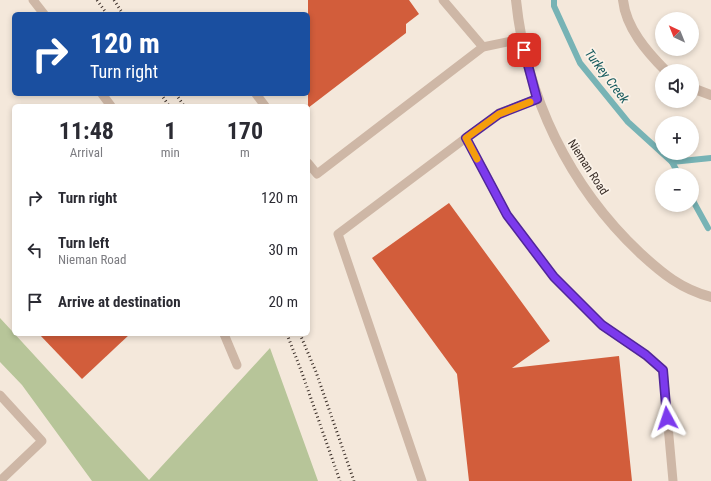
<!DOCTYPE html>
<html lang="en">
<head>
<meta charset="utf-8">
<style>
	:root { --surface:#fff; --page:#f2f2f3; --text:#2b2b33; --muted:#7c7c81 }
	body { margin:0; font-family:"Roboto Condensed",sans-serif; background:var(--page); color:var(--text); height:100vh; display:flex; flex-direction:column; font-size:15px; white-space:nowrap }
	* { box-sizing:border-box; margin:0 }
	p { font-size:13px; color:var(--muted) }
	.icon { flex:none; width:22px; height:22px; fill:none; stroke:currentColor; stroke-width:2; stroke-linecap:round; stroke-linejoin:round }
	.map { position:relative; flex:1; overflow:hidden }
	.drawer { position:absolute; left:12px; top:104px; width:298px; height:232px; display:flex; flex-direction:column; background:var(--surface); border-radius:6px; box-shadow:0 2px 6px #0003 }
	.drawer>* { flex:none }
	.banner { position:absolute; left:12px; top:12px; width:298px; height:84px; border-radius:6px; box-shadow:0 2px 6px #0003; background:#1a4fa0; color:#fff; overflow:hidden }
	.needle { width:26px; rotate:317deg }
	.controls { position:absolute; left:655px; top:12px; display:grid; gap:8px }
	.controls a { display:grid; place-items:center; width:44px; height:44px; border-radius:50%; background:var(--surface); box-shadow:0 2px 6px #0003; font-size:20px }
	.pin { position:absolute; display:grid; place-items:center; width:34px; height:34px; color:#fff; margin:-17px; border-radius:8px; box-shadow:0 2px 6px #0006 }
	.me { position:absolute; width:44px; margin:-22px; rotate:355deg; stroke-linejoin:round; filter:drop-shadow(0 0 3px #0008) }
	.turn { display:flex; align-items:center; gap:14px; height:84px; padding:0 12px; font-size:18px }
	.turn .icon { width:52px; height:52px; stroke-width:2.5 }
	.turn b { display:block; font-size:28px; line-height:34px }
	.eta { display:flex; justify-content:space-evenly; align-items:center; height:68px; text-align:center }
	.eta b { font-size:24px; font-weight:700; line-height:28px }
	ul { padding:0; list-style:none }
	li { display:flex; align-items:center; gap:12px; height:52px; padding:0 12px }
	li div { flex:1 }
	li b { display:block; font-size:15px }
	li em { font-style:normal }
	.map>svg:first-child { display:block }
	.green { fill:#b7c599 }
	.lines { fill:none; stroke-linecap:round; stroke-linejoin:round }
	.stream { stroke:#77b3b5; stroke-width:6 }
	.building { fill:#d25d3b }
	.service { stroke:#ceb7a6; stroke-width:9 }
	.minor { stroke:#ceb7a6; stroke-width:10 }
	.rail { stroke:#392d27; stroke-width:3; stroke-dasharray:1 3; stroke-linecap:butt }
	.route-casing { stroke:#51269a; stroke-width:10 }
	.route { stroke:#7c3aed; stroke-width:7 }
	.slow { stroke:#f59e0b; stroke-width:7 }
	.labels { text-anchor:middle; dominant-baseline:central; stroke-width:3.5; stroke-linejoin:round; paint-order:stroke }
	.street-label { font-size:12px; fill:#392d27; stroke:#fbf2e8 }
	.water-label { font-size:13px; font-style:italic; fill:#185c5f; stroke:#fbf2e8 }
</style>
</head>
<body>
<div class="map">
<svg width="711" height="481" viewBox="0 0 711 481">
	<rect width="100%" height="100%" fill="#f4e8db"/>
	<!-- green -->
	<polygon class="green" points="0,318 149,480 270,348 318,481 92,481 22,385 0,362"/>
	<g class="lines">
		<!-- stream -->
		<g class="stream">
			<polyline points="554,0 554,6 580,63 628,122 672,162 679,175"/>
			<polyline points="672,162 711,158"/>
			<polyline points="692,199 708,228"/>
		</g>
	</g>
	<!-- building -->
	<g class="building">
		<polygon points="308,0 409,0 419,14 406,24 406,33 308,108"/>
		<polygon points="449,203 550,341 512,368 619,356 632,481 469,481 457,374 372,258"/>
		<polygon points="39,334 130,334 82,379"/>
	</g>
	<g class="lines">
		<!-- service -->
		<g class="service">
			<polyline points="33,0 44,14"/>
			<polyline points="443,0 483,47"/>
			<polyline points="102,94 111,106"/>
			<polyline points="256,94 265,106"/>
			<polyline points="466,138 507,215 554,277 602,325 645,355 663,370 673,481"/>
			<polyline points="308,163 317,174 483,47 522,39"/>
			<polyline points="224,334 237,365"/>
			<polyline points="0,395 42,441 0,481"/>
			<polyline points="422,481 338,234 499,113 537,99"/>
		</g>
		<!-- minor -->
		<g class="minor">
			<path d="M516,0C526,97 569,186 640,253C663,274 681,289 711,297"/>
			<path d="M623,0C626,28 647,52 666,71"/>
			<polyline points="692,88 711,95"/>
		</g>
		<!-- rail -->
		<g class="rail">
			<polyline points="97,0 107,14"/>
			<polyline points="114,0 123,14"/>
			<polyline points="161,94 169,106"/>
			<polyline points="176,94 184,106"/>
			<polyline points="287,334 302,373 340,481"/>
			<polyline points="300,334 316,372 354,481"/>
		</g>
	</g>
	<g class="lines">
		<!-- route casing -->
		<g class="route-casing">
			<polyline id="route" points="524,50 537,99 499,114 466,138 507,215 554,277 602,325 646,355 663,370 667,418"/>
		</g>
		<!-- route -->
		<use href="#route" class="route"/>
		<!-- slow -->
		<polyline class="slow" points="477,159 466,138 499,114 530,102"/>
	</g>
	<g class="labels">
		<!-- street labels -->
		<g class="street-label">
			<text transform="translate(588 167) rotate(57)">Nieman Road</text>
		</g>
		<!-- water labels -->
		<g class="water-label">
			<text transform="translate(607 76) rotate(53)">Turkey Creek</text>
		</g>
	</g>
</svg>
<div class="controls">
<a><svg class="needle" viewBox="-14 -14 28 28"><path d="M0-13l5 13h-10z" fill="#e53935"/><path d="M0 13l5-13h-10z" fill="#7c7c81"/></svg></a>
<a><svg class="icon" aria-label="sound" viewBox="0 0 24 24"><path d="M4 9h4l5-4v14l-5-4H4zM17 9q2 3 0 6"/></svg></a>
<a>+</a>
<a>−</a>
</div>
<div class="pin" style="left:524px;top:50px;background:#d93025"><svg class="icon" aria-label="arrive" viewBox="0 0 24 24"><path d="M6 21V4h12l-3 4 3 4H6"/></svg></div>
<svg class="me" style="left:667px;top:418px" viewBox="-20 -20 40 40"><path d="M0-17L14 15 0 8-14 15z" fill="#7c3aed" stroke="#fff" stroke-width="4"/></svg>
<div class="banner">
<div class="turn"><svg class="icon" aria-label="right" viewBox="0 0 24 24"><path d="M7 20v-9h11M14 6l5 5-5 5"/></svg><div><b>120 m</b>Turn right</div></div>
</div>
<section class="drawer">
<div class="eta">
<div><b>11:48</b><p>Arrival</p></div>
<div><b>1</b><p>min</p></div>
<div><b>170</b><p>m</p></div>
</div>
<ul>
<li><svg class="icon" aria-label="right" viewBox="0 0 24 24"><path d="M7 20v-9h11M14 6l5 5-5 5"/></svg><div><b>Turn right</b></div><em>120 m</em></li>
<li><svg class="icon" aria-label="left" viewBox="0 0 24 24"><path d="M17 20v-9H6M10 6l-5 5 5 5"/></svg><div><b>Turn left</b><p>Nieman Road</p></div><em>30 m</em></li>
<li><svg class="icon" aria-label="arrive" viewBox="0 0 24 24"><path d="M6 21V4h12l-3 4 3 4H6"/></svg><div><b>Arrive at destination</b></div><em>20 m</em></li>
</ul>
</section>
</div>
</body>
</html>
